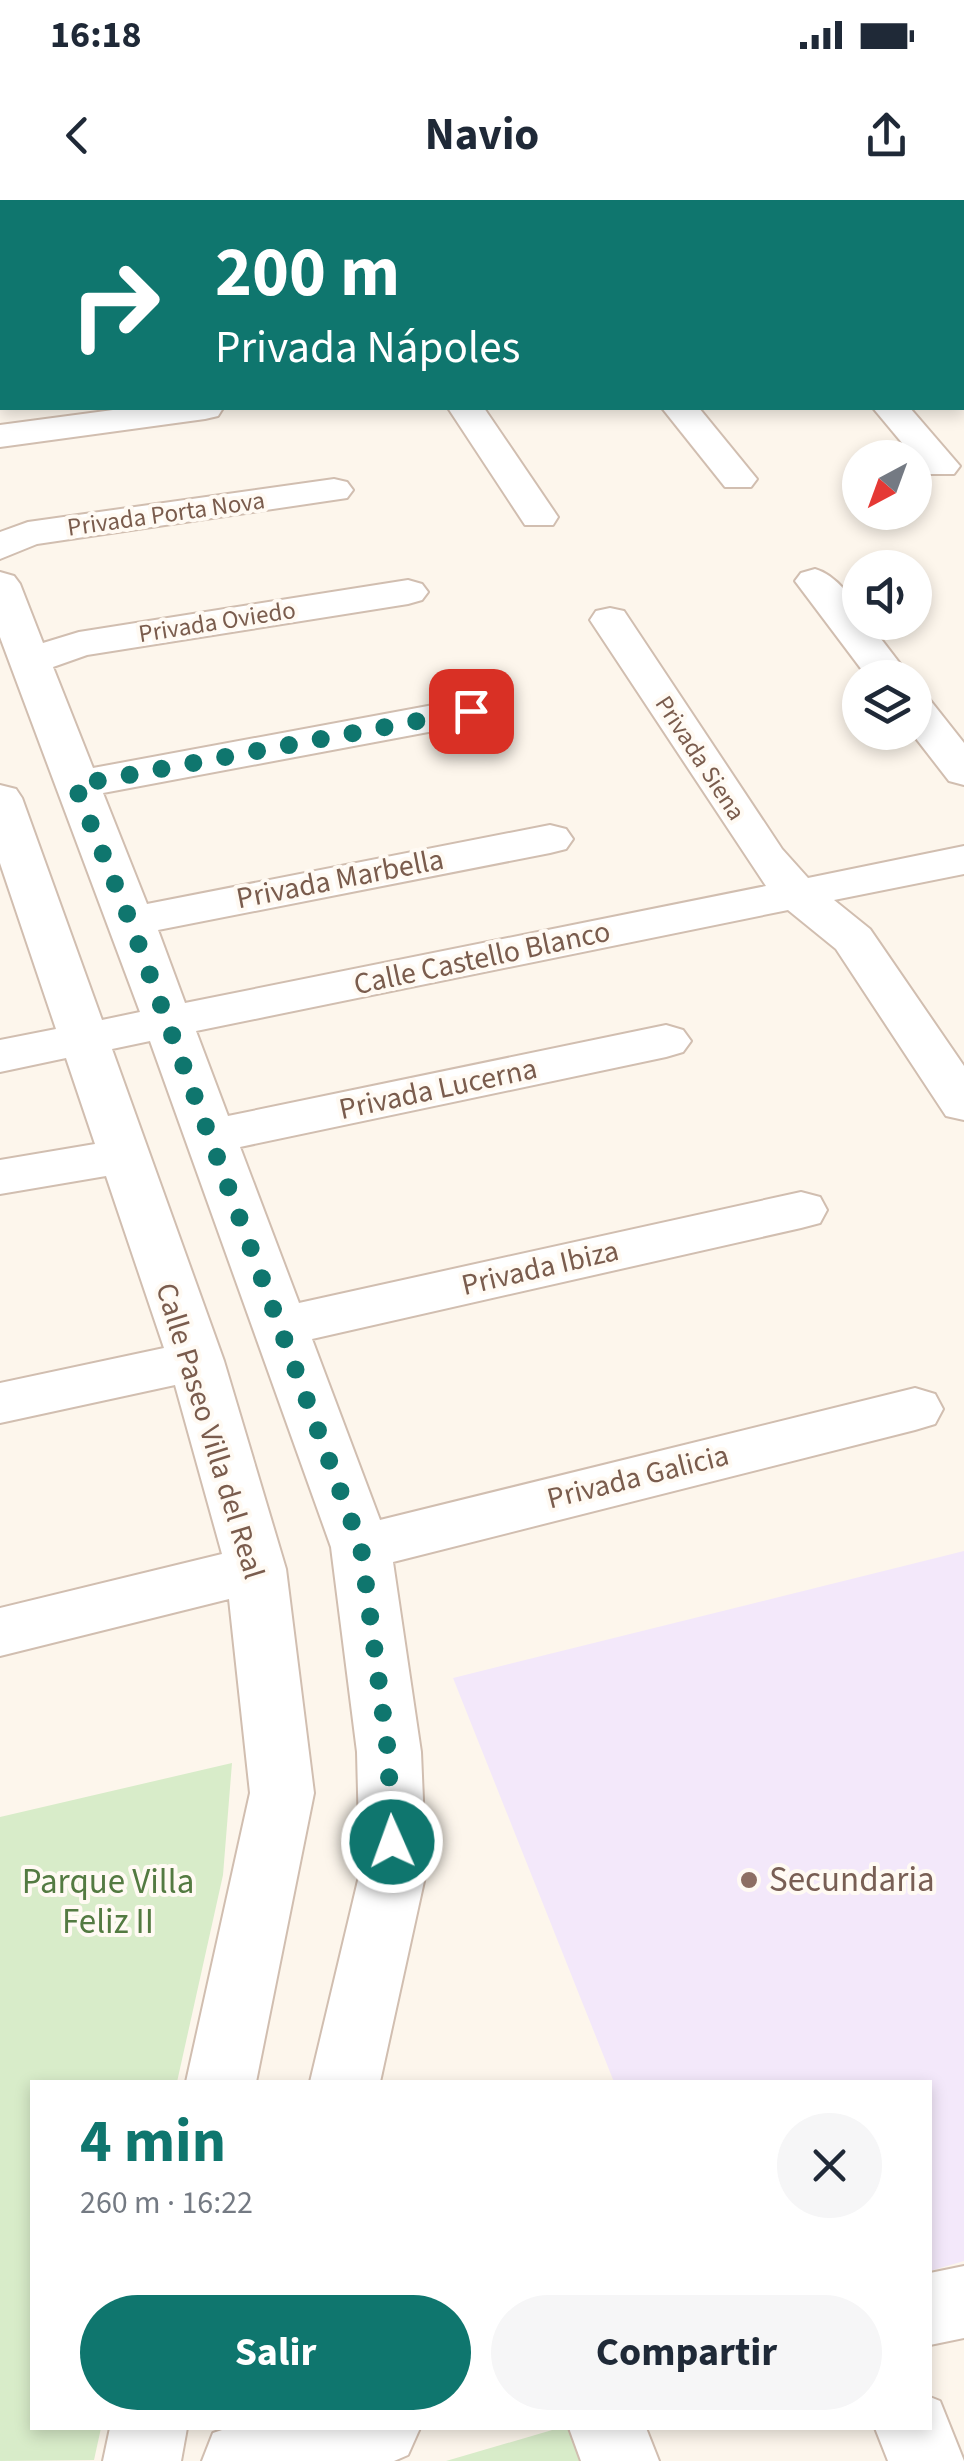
<!DOCTYPE html>
<html lang="es">
<head>
<meta charset="utf-8">
<style>
	:root { --surface:#fff; --page:#f6f6f7; --text:#1f2937; --muted:#747a83; --accent:#0f766e }
	body { margin:0; font-family:"Source Sans 3",sans-serif; background:var(--page); color:var(--text); height:100vh; display:flex; flex-direction:column; font-size:38px; white-space:nowrap }
	* { box-sizing:border-box; margin:0 }
	p { font-size:32px; color:var(--muted) }
	.icon { flex:none; width:55px; height:55px; fill:none; stroke:currentColor; stroke-width:2; stroke-linecap:round; stroke-linejoin:round }
	.map { position:relative; flex:1; overflow:hidden }
	.details { position:absolute; left:30px; top:1880px; width:902px; height:350px; display:flex; flex-direction:column; background:var(--surface); border-radius:0px; box-shadow:0 5px 15px #0003 }
	.details>* { flex:none }
	.hud { position:absolute; left:0px; top:0px; width:965px; height:210px; box-shadow:0 5px 15px #0003; background:#0f766e; color:#fff; overflow:hidden }
	.needle { width:65px; rotate:221deg }
	.controls { position:absolute; left:842px; top:240px; display:grid; gap:20px }
	.controls a { display:grid; place-items:center; width:90px; height:90px; border-radius:50%; background:var(--surface); box-shadow:0 5px 15px #0003; font-size:50px }
	.pin { position:absolute; display:grid; place-items:center; width:85px; height:85px; color:#fff; margin:-42px; border-radius:20px; box-shadow:0 5px 15px #0006 }
	.me { position:absolute; width:110px; margin:-55px; rotate:358deg; stroke-linejoin:round; filter:drop-shadow(0 0 8px #0008) }
	.turn { display:flex; align-items:center; gap:35px; height:210px; padding:0 50px; font-size:45px }
	.turn .icon { width:130px; height:130px; stroke-width:2.5 }
	.turn b { display:block; font-size:70px; line-height:85px }
	.round { display:grid; place-items:center; flex:none; width:105px; height:105px; border-radius:52px; background:var(--page) }
	.head { display:flex; align-items:center; justify-content:space-between; height:170px; padding:0 50px }
	h1 { font-size:60px; font-weight:700; line-height:75px; color:var(--accent) }
	.action { display:flex; gap:20px; margin-top:auto; padding:20px 50px }
	.action a { flex:1; height:115px; border-radius:60px; background:var(--accent); color:#fff; font-size:40px; font-weight:700; line-height:115px; text-align:center }
	.action a+a { background:var(--page); color:var(--text) }
	.status { display:flex; justify-content:space-between; align-items:center; height:70px; padding:0 50px; background:var(--surface); direction:ltr }
	.status svg { height:28px; fill:currentColor }
	header { display:flex; justify-content:space-between; align-items:center; height:130px; padding:0 50px; background:var(--surface); font-size:45px; font-weight:700 }
	.map>svg:first-child { display:block }
	.education { fill:#f3e8fa }
	.green { fill:#d8ecc9 }
	.lines { fill:none; stroke-linecap:round; stroke-linejoin:round }
	.minor-casing { stroke:#d1beb0; stroke-width:4 }
	.minor { fill:#fff; fill-rule:evenodd }
	.route { stroke:#0f766e; stroke-width:18; stroke-dasharray:0 32.4 }
	.education-dot { fill:#8d6e63; stroke:#fffaf3; stroke-width:4 }
	.labels { text-anchor:middle; dominant-baseline:central; stroke-width:8; stroke-linejoin:round; paint-order:stroke }
	.far-street-label { font-size:25px; fill:#7a5c4d; stroke:#fffaf3 }
	.street-label { font-size:30px; fill:#7a5c4d; stroke:#fffaf3 }
	.near-education-label { font-size:35px; fill:#785e54; stroke:#fffaf3; text-anchor:start }
	.near-park-label { font-size:35px; fill:#537a41; stroke:#fffaf3 }
</style>
</head>
<body>
<div class="status"><b>16:18</b><svg viewBox="0 0 49 12"><path d="M0 12V9h3v3zM5 12V6h3v6zM10 12V3h3v9zM15 12V0h3v12zM26 1h20v11H26zM47 4h2v5h-2z"/></svg></div>
<header><svg class="icon" aria-label="back" viewBox="0 0 24 24"><path d="M15 5l-7 7 7 7"/></svg>Navio<svg class="icon" aria-label="share" viewBox="0 0 24 24"><path d="M12 15V3M7 8l5-5 5 5M5 13v7h14v-7"/></svg></header>
<div class="map">
<svg width="964" height="2261" viewBox="0 0 964 2261">
	<rect width="100%" height="100%" fill="#fdf6ec"/>
	<!-- education -->
	<polygon class="education" points="964,1351 964,2061 930,2071 930,1882 614,1882 453,1478"/>
	<!-- green -->
	<g class="green">
		<polygon points="232,1563 223,1675 177,1882 32,1882 32,2228 101,2228 94,2260 0,2261 0,1617"/>
		<polygon points="559,2228 617,2228 627,2261 446,2261"/>
	</g>
	<g class="lines">
		<!-- minor casing -->
		<g class="minor-casing">
			<g id="minor">
				<polygon points="395,0 428,0 429,2 397,2"/>
				<polygon points="573,0 606,0 607,2 575,2"/>
				<polygon points="757,0 790,0 791,2 759,2"/>
				<rect x="0" y="36" width="2" height="20"/>
				<rect x="962" y="58" width="2" height="22"/>
				<rect x="0" y="161" width="2" height="22"/>
				<polygon points="128,208 223,208 218,216 205,219 0,247 0,225"/>
				<polygon points="448,208 484,208 558,317 553,325 525,325"/>
				<polygon points="662,208 699,208 757,279 751,287 725,287"/>
				<polygon points="873,208 910,208 960,266 954,274 928,274"/>
				<polygon points="334,279 347,282 353,290 347,298 37,344 0,359 0,332 28,322"/>
				<path d="M815,369C834,374 860,402 860,422H868L911,478H868L795,381L801,373Z"/>
				<polygon points="0,372 14,376 20,384 43,443 79,432 408,380 422,384 428,392 422,400 408,404 87,455 53,467 93,568 471,498 486,502 492,511 486,520 471,524 103,593 147,704 550,625 566,629 573,639 566,649 550,653 158,730 185,803 766,686 590,420 596,411 610,408 624,411 782,649 808,678 964,646 964,674 834,700 870,729 964,866 964,920 946,916 836,749 788,710 196,831 228,916 666,825 683,830 691,841 683,852 666,857 240,947 299,1103 801,992 820,997 827,1010 820,1023 801,1028 312,1139 380,1320 915,1188 935,1194 943,1209 935,1224 915,1230 393,1362 421,1552 426,1672 380,1882 310,1882 360,1672 357,1552 331,1347 150,841 112,849 224,1161 286,1369 314,1593 256,1882 186,1882 250,1593 229,1399 0,1456 0,1408 222,1354 175,1185 0,1223 0,1183 164,1148 106,976 0,994 0,960 95,944 66,858 0,872 0,840 56,829 0,663 0,585 16,589 22,598 102,820 140,812 0,437"/>
				<polygon points="915,496 930,500 964,543 964,585 949,581 911,532 915,532"/>
				<polygon points="964,2066 964,2138 930,2145 930,2073"/>
				<polygon points="930,2197 940,2201 964,2261 888,2261 875,2228 930,2228"/>
				<polygon points="110,2228 187,2228 181,2261 103,2261"/>
				<polygon points="228,2228 420,2228 408,2255 394,2261 202,2261 213,2233"/>
				<polygon points="569,2228 646,2228 659,2261 581,2261"/>
			</g>
		</g>
		<!-- minor -->
		<use href="#minor" class="minor"/>
	</g>
	<g class="lines">
		<!-- route -->
		<polyline class="route" points="392,1642 388,1552 361,1347 130,721 75,585 471,511"/>
	</g>
	<!-- markers -->
	<circle class="education-dot" cx="749" cy="1680" r="10"/>
	<g class="labels">
		<!-- far-street labels -->
		<g class="far-street-label">
			<text transform="translate(166 314) rotate(-8)">Privada Porta Nova</text>
			<text transform="translate(217 422) rotate(-9)">Privada Oviedo</text>
			<text transform="translate(700 558) rotate(57)">Privada Siena</text>
		</g>
		<!-- street labels -->
		<g class="street-label">
			<text transform="translate(340 679) rotate(-11)">Privada Marbella</text>
			<text transform="translate(482 758) rotate(-12)">Calle Castello Blanco</text>
			<text transform="translate(438 889) rotate(-12)">Privada Lucerna</text>
			<text transform="translate(540 1068) rotate(-13)">Privada Ibiza</text>
			<text transform="translate(210 1231) rotate(73)">Calle Paseo Villa del Real</text>
			<text transform="translate(638 1277) rotate(-14)">Privada Galicia</text>
		</g>
		<!-- near-education labels -->
		<g class="near-education-label">
			<text x="769" y="1680">Secundaria</text>
		</g>
		<!-- near-park labels -->
		<g class="near-park-label">
			<text x="108" y="1682">Parque Villa<tspan x="108" dy="40">Feliz II</tspan></text>
		</g>
	</g>
</svg>
<div class="controls">
<a><svg class="needle" viewBox="-14 -14 28 28"><path d="M0-13l5 13h-10z" fill="#e53935"/><path d="M0 13l5-13h-10z" fill="#747a83"/></svg></a>
<a><svg class="icon" aria-label="sound" viewBox="0 0 24 24"><path d="M4 9h4l5-4v14l-5-4H4zM17 9q2 3 0 6"/></svg></a>
<a><svg class="icon" aria-label="layers" viewBox="0 0 24 24"><path d="M12 4l9 5-9 5-9-5zM3 14l9 5 9-5"/></svg></a>
</div>
<div class="pin" style="left:471px;top:511px;background:#d93025"><svg class="icon" aria-label="arrive" viewBox="0 0 24 24"><path d="M6 21V4h12l-3 4 3 4H6"/></svg></div>
<svg class="me" style="left:392px;top:1642px" viewBox="-20 -20 40 40"><circle r="17" fill="#0f766e" stroke="#fff" stroke-width="3"/><path d="M0-11L8 9 0 5-8 9z" fill="#fff"/></svg>
<div class="hud">
<div class="turn"><svg class="icon" aria-label="right" viewBox="0 0 24 24"><path d="M7 20v-9h11M14 6l5 5-5 5"/></svg><div><b>200 m</b>Privada Nápoles</div></div>
</div>
<section class="details">
<div class="head"><div><h1>4 min</h1><p>260 m · 16:22</p></div><a class="round"><svg class="icon" aria-label="close" viewBox="0 0 24 24"><path d="M6 6l12 12M18 6L6 18"/></svg></a></div>
<div class="action"><a>Salir</a><a>Compartir</a></div>
</section>
</div>
</body>
</html>
